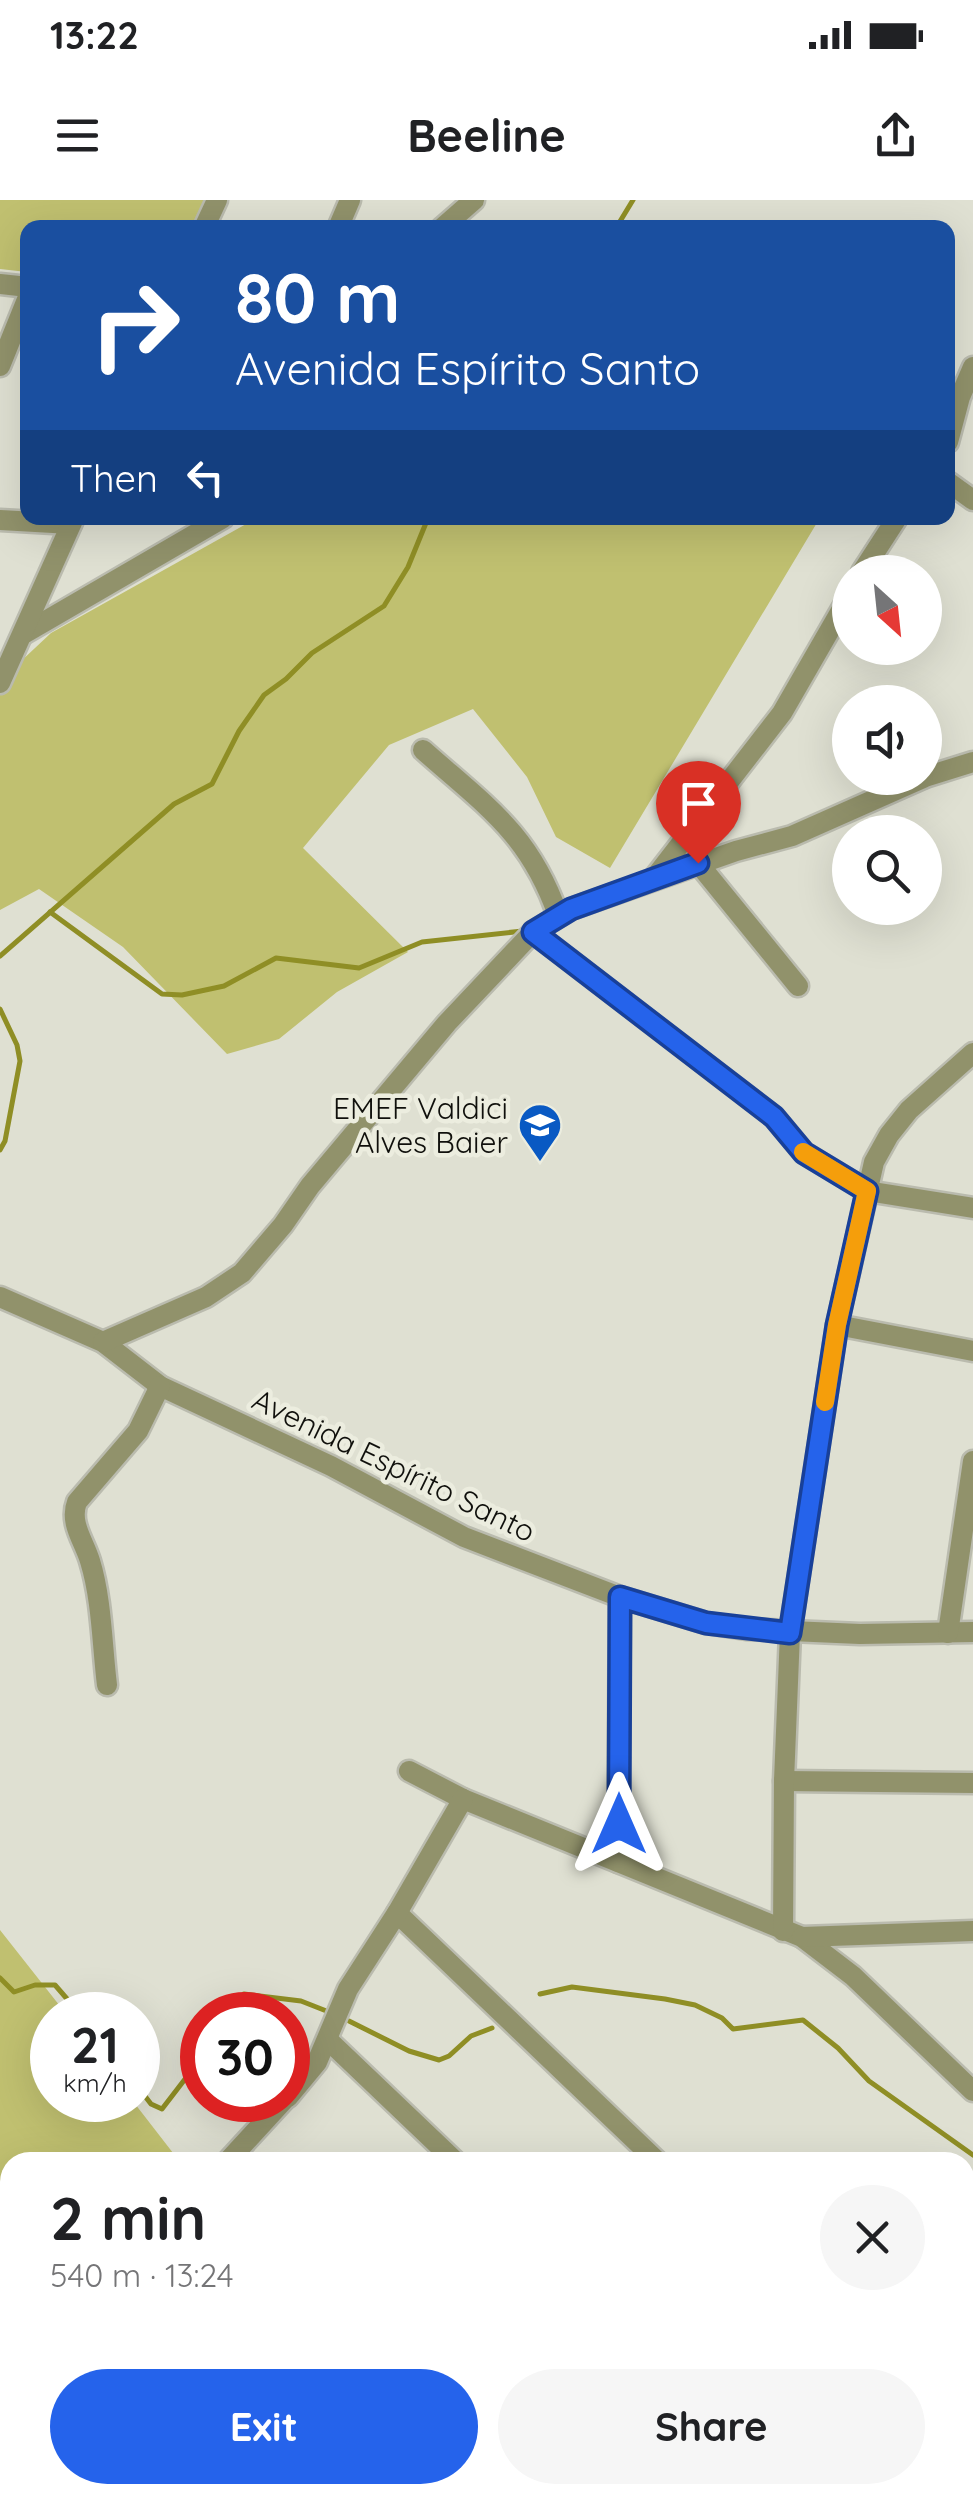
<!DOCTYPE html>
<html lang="en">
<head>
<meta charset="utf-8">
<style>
	:root { --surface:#fff; --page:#f6f6f6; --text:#202124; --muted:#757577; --accent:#2563eb }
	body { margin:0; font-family:Quicksand,sans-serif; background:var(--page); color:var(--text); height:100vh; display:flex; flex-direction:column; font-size:38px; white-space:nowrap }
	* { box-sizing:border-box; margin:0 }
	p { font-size:32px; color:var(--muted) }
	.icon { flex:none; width:55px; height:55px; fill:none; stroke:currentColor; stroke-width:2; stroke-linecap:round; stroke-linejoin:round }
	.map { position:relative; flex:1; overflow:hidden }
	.details { position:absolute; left:0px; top:1952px; width:975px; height:352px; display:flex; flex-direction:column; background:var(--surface); border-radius:30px 30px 0 0; box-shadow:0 10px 40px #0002 }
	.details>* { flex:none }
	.top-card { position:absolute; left:20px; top:20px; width:935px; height:305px; border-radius:20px; box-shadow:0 10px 40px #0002; background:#1a4fa0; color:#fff; overflow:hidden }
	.needle { width:65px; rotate:153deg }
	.tools { position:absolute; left:832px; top:355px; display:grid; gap:20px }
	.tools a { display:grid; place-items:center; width:110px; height:110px; border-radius:50%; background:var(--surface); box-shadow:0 10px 40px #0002; font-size:50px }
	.speed { position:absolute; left:30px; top:1792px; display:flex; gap:20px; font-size:50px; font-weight:700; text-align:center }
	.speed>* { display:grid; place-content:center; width:130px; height:130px; border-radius:50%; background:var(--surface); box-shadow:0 10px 40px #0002; line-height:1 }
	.speed small { font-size:25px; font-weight:400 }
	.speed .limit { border:15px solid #d22; background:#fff; color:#111 }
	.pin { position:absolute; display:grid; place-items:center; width:85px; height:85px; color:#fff; margin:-102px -42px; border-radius:50% 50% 50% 0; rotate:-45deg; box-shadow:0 0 10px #0007 }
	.pin .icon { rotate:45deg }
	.me { position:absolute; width:110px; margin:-55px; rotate:0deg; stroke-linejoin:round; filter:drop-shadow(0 0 8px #0008) }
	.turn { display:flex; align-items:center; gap:35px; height:210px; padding:0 50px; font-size:45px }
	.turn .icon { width:130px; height:130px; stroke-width:2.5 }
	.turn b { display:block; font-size:70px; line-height:85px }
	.then { display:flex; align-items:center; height:95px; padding:0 50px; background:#0003; gap:20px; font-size:38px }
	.round { display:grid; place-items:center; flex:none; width:105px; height:105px; border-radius:52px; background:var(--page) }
	.headline { display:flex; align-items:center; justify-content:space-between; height:170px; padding:0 50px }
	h1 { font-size:60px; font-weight:700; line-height:75px }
	.button { display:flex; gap:20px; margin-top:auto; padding:20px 50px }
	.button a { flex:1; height:115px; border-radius:60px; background:var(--accent); color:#fff; font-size:40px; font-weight:700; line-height:115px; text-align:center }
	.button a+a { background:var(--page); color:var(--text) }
	.status { display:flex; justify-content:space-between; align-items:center; height:70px; padding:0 50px; background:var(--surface); direction:ltr }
	.status svg { height:28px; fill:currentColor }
	header { display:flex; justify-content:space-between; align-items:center; height:130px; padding:0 50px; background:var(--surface); font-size:45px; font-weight:700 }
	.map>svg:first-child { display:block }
	.green { fill:#c0c070 }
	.water { fill:#8f8e25 }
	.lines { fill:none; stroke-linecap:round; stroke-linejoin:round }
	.stream { stroke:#8f8e25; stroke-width:5 }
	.minor-casing { stroke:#babbae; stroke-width:25 }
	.minor { stroke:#91926b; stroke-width:20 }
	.route-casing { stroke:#184099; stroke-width:25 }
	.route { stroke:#2563eb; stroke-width:18 }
	.slow { stroke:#f59e0b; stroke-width:18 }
	.labels { text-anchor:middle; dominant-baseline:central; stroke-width:9; stroke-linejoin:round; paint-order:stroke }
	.poi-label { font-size:30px; fill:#10100c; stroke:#eceddf; text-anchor:end }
	.street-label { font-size:30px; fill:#10100c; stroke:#eceddf }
</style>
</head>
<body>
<div class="status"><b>13:22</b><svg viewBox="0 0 49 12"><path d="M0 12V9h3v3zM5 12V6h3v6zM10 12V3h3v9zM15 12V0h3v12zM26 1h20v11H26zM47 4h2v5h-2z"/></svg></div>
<header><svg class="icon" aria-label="menu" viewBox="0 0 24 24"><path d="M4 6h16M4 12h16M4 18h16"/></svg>Beeline<svg class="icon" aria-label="share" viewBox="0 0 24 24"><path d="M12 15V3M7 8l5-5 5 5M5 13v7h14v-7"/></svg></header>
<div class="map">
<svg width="973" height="2303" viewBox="0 0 973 2303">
	<rect width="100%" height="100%" fill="#dfe0d2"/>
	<!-- green -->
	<g class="green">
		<polygon points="0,0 215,0 201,27 28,28 27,72 0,69"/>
		<polygon points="257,318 817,318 818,321 610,668 556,637 527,577 473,509 389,545 303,648 408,752 337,792 279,839 227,854 123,747 39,689 0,710 0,490 19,463 51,433"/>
		<polygon points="0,1730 67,1815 52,1815 52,1900 132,1900 180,1962 10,1962 10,2295 607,2295 624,2303 0,2303"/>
	</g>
	<!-- water -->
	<polygon class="water" points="965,1993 973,1995 973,2182 965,2177"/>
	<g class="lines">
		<!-- stream -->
		<g class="stream">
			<polyline points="616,28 633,0"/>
			<polyline points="50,712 162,794 182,795 224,786 276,758 359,768 422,742 523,731"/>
			<polyline points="0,756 174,604 212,584 239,531 264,495 286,479 312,453 384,406 408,367 428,318"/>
			<polyline points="0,809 17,845 20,861 5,941 0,950"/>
			<polyline points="0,1778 14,1792 35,1785 55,1785 81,1815"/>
			<polyline points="540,1794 572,1787 665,1799 695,1805 722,1818 733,1829 803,1820 838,1848 869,1881 973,1955"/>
			<polyline points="234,1815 244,1794 301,1801 329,1812"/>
			<polyline points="349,1821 409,1851 439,1860 449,1856 471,1836 492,1828"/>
			<polyline points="138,1887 151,1904 162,1909 202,1857"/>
			<polyline points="0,2261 10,2274"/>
			<polyline points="25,2295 31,2303"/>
		</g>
		<!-- minor casing -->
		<g class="minor-casing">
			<g id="minor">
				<polyline points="204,28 217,0"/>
				<polyline points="338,28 350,0"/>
				<polyline points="442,28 474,0"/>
				<polyline points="0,84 28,87"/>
				<polyline points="0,166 28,97"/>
				<polyline points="948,242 960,197 973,167"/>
				<polyline points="948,282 973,300"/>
				<polyline points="0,320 71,324"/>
				<polyline points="862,372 897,318"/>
				<polyline points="25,433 223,318"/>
				<polyline points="0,483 74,318"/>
				<path d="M423,550C486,606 529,633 558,715"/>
				<polyline points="925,577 973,562"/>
				<polyline points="698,663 798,786"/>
				<polyline points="655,677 782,513 850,395"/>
				<polyline points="533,732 774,917 804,953 867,991 973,1008"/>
				<polyline points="0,1097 103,1142 160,1186 331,1266 464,1337 620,1397 706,1423 746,1429 860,1434 973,1432"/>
				<polyline points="837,1125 973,1151"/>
				<polyline points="103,1142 206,1097 242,1073 283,1025 310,986 447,823 533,732 571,709 736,651 792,636 923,578"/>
				<polyline points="948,1433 973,1261"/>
				<path d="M107,1485C102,1445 102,1400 90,1361C84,1341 69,1323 77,1302L138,1231L160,1186"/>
				<polyline points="409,1571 463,1599 802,1737 853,1776 973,1891"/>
				<polyline points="784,1581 973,1583"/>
				<polyline points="618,1662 620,1397"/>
				<polyline points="397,1713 658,1962"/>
				<polyline points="783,1731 784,1581 790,1433 837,1125 874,962 889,935 909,910 973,853"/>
				<polyline points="802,1737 973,1731"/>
				<polyline points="328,1840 456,1962"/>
				<polyline points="288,1897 317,1862 348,1789 397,1713 463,1599"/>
				<polyline points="227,1962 284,1900"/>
				<polyline points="965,2254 973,2262"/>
				<polyline points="801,2295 808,2303"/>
			</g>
		</g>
		<!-- minor -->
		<use href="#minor" class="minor"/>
	</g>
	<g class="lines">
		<!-- route casing -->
		<g class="route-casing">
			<polyline id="route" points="619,1624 620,1397 706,1423 790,1433 837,1125 867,991 804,953 774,917 533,732 571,709 698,663"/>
		</g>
		<!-- route -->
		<use href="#route" class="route"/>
		<!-- slow -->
		<polyline class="slow" points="803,952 867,991 837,1125 825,1202"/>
	</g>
	<!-- icons -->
	<defs>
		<g id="school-pin" transform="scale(2.25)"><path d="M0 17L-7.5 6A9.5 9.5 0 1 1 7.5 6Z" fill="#0959c3" stroke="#eceddf"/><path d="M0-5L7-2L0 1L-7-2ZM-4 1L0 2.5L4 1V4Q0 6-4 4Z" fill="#fff"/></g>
	</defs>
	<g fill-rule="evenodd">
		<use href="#school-pin" x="540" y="925"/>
	</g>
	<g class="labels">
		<!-- poi labels -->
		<g class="poi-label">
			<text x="508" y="908">EMEF Valdici<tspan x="508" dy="34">Alves Baier</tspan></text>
		</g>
		<!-- street labels -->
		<g class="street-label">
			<text transform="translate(394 1265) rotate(26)">Avenida Espírito Santo</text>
		</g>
	</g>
</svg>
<div class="tools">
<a><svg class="needle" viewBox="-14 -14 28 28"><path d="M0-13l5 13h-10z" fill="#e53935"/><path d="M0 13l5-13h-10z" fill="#757577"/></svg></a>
<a><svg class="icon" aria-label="sound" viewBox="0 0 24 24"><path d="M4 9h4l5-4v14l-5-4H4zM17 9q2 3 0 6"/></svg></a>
<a><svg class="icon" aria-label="search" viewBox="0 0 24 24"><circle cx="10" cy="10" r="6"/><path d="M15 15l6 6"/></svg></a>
</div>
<div class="speed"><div>21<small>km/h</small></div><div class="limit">30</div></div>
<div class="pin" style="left:698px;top:663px;background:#d93025"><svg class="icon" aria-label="arrive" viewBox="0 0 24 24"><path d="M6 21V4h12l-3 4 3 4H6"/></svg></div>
<svg class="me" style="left:619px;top:1624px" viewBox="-20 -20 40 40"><path d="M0-17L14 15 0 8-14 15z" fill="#2563eb" stroke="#fff" stroke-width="4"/></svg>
<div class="top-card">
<div class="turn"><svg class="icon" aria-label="right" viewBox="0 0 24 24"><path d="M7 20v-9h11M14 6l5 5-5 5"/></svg><div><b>80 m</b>Avenida Espírito Santo</div></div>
<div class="then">Then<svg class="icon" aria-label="left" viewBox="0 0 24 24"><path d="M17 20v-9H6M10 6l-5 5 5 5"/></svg></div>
</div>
<section class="details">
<div class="headline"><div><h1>2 min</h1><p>540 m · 13:24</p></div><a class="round"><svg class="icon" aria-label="close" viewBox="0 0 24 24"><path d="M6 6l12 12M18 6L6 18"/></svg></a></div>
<div class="button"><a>Exit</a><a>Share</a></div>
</section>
</div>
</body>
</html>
